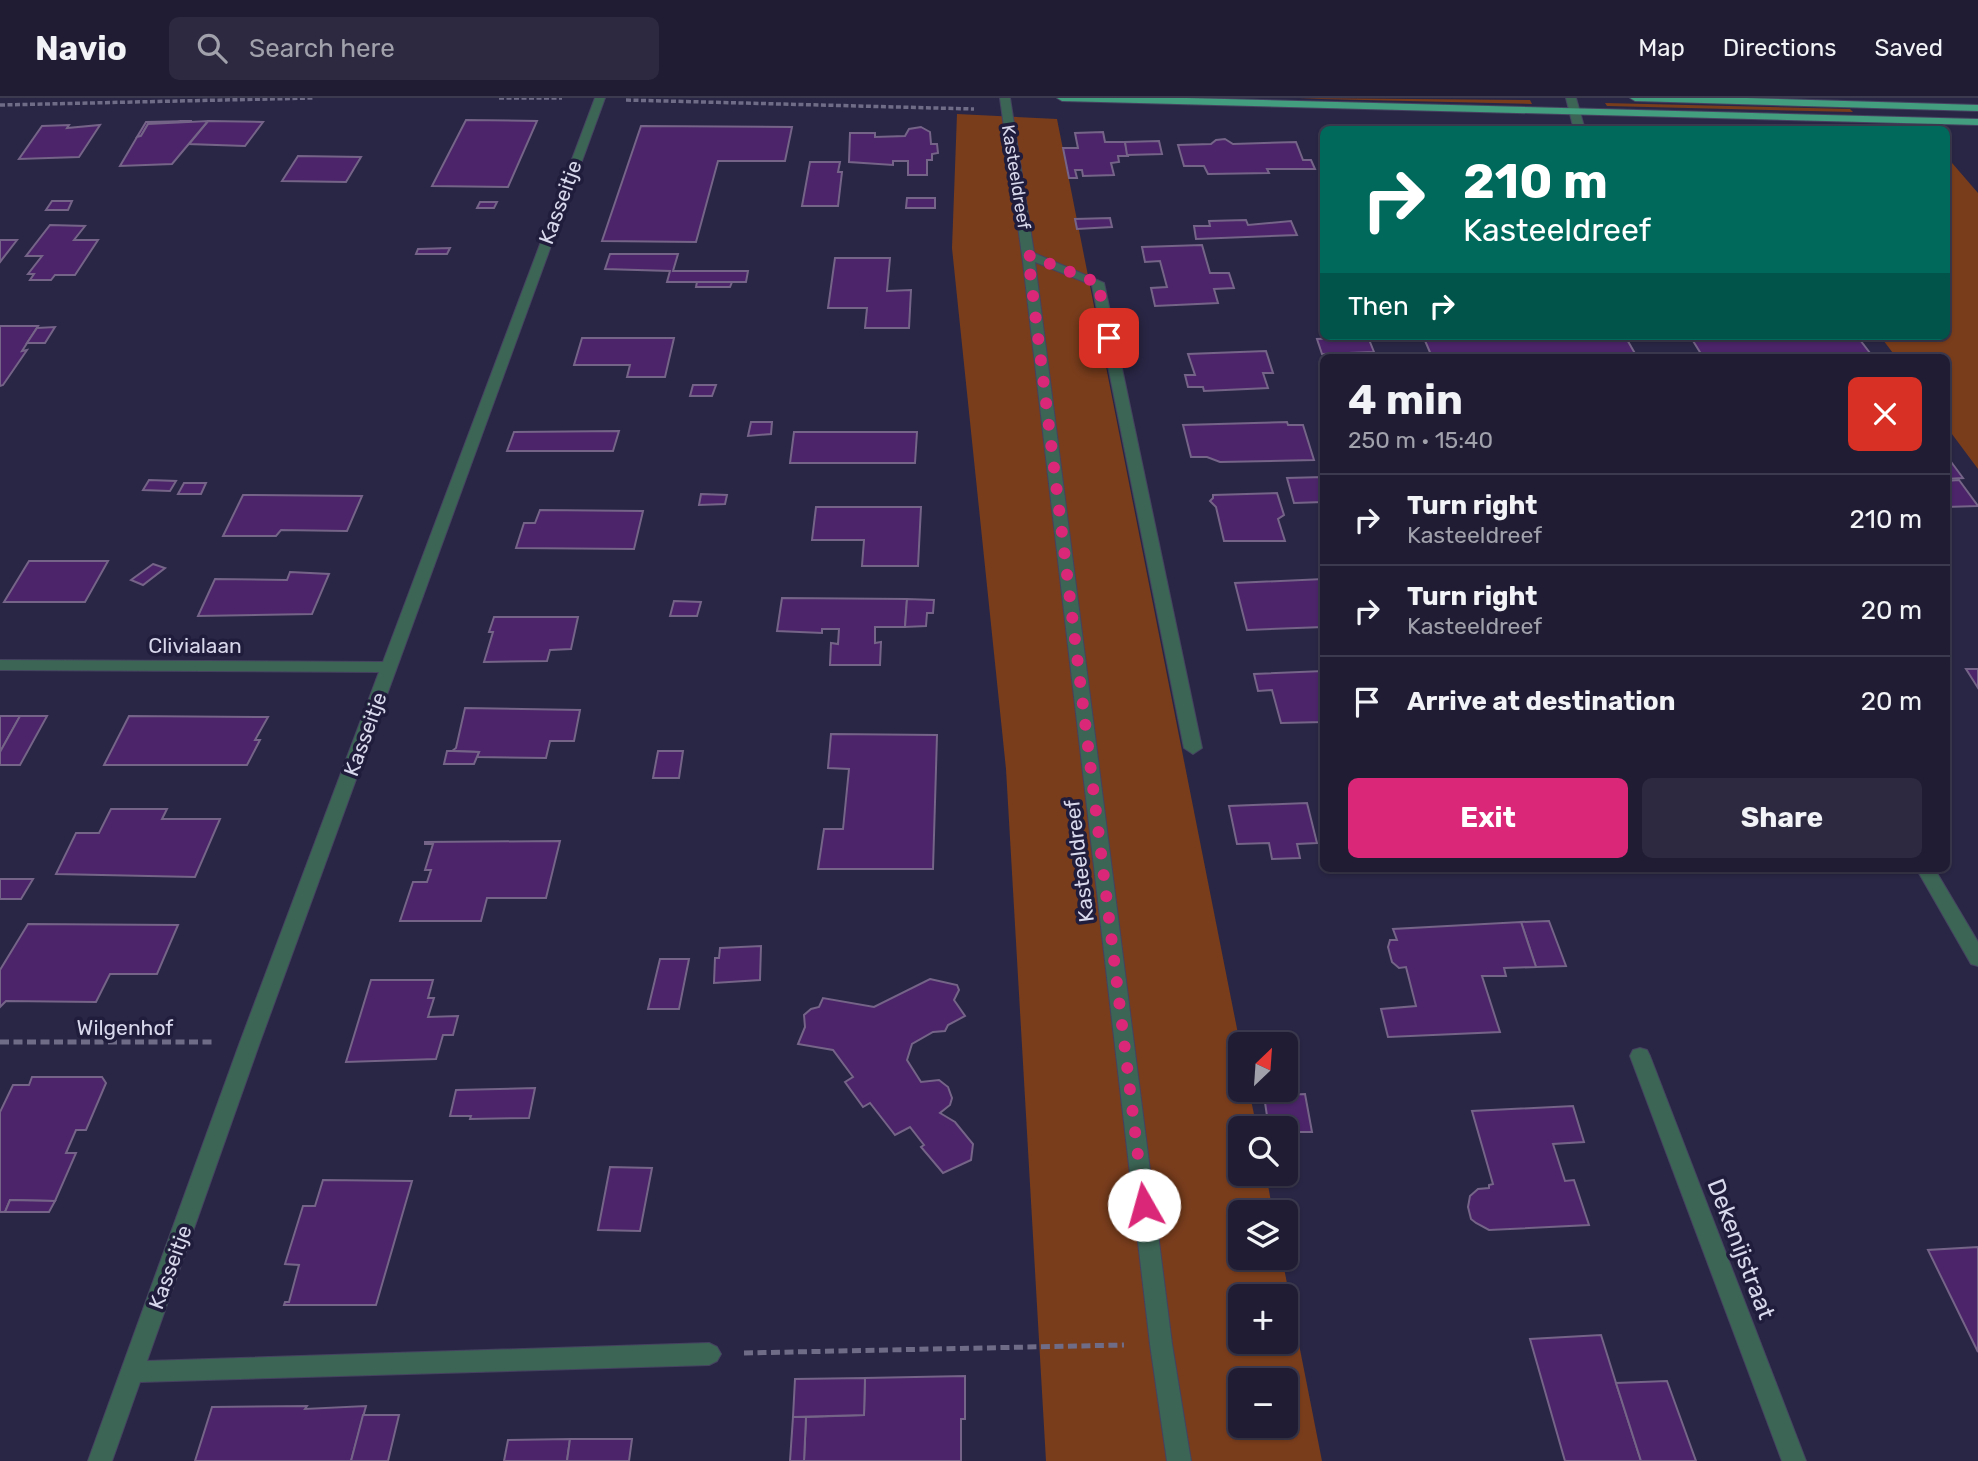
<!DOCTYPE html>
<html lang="en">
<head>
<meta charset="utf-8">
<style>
	:root { --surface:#1f1c34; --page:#2c2940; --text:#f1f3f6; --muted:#a1a1ac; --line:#3c3a4f; --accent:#db2777 }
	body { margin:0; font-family:Rubik,sans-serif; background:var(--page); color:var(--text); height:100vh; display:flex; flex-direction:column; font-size:26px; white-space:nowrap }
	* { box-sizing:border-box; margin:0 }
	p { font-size:23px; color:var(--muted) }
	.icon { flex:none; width:38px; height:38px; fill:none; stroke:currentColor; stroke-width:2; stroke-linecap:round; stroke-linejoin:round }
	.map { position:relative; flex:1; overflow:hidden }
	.drawer { position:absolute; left:1320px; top:256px; width:630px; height:518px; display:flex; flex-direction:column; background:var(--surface); border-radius:10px; box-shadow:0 2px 5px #0004,0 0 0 2px var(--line) }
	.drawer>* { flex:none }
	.guide { position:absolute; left:1320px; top:28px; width:630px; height:214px; border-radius:10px; box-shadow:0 2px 5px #0004,0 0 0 2px var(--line); background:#00695c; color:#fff; overflow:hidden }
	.needle { width:46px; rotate:25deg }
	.tools { position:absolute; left:1228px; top:934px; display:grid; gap:14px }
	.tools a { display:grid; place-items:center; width:70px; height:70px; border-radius:10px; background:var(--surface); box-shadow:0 2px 5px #0004,0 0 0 2px var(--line); font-size:35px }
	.pin { position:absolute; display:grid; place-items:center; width:60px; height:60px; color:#fff; margin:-30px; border-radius:14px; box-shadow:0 4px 10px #0006 }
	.me { position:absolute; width:77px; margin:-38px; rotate:353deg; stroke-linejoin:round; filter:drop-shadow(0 0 5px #0008) }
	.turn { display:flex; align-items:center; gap:24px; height:147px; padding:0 28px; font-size:32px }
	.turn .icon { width:91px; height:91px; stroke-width:2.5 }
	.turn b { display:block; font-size:49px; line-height:60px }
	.then { display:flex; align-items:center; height:66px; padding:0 28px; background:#0003; gap:14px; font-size:26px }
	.round { display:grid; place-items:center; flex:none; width:74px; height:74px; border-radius:10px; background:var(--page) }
	.summary { display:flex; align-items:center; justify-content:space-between; height:119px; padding:0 28px }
	h1 { font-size:42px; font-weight:700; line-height:52px }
	.action { display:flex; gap:14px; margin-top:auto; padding:14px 28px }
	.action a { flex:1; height:80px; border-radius:10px; background:var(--accent); color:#fff; font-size:28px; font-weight:700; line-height:80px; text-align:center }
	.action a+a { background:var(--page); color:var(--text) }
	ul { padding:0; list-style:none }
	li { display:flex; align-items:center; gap:21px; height:91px; padding:0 28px; border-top:2px solid var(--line) }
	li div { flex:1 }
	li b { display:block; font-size:26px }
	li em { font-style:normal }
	header { display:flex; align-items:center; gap:42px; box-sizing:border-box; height:98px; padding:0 35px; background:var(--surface); border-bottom:2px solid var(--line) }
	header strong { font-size:33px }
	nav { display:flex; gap:38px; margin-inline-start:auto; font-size:24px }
	.search { width:490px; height:63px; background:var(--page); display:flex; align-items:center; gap:18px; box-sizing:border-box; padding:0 24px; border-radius:10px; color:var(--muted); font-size:26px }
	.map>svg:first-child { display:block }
	.green { fill:#793d1c; fill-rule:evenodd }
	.building { fill:#4b2469; stroke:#756487; stroke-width:2 }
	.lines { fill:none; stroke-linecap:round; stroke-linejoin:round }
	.minor-casing { stroke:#454260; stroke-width:2 }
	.major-casing { stroke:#454260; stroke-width:2 }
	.path-far1 { stroke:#6e6c86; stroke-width:3.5; stroke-dasharray:5 2.5; stroke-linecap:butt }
	.path { stroke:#6e6c86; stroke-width:5; stroke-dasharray:9 4.5; stroke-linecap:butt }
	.minor { fill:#3c6555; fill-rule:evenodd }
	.major { fill:#429e7e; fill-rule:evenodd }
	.route { stroke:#db2777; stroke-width:12; stroke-dasharray:0 21.6 }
	.labels { text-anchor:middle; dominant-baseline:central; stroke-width:7; stroke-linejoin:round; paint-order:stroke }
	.far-street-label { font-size:18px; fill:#d8d8ec; stroke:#201c3b }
	.street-label { font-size:21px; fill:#d8d8ec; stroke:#201c3b }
	.near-street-label { font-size:24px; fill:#d8d8ec; stroke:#201c3b }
</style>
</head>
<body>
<header>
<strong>Navio</strong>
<div class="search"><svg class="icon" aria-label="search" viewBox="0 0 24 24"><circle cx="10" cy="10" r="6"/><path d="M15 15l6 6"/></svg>Search here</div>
<nav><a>Map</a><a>Directions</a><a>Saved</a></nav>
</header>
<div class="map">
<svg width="1978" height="1363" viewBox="0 0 1978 1363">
	<rect width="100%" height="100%" fill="#292645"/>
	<!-- green -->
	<g class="green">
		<polygon points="1299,0 1530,2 1532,6 1321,1"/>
		<polygon points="1605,5 1850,11 1853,14 1607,8"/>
		<path d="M957,16L1057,21L1241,951V992H1249L1257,1031H1241V1076H1266L1273,1115H1241V1160H1282L1322,1363H1046L1006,671L952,150ZM1241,1199H1286V1244H1241ZM1241,1283H1286V1328H1241Z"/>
		<polygon points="1946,58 1978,95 1978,371 1946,328 1946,259 1896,259 1880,238 1946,238"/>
	</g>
	<!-- building -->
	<g class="building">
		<polygon points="466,22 537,23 508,89 432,88"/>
		<polygon points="192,23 148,26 141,38 137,39 146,24"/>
		<polygon points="208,23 263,24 245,48 189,46"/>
		<polygon points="208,23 172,66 120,68 137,39 141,38 148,26"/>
		<polygon points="69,27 67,30 100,27 79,59 19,61 42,28"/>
		<polygon points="641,28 792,29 785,63 718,63 696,144 602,143"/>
		<polygon points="921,29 930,34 931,46 937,46 938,55 932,56 932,62 927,62 927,77 908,77 908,63 893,63 893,67 849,64 850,35 875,35 875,39 905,38 909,31"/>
		<polygon points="1103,34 1105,44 1125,44 1128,58 1118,58 1119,64 1111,65 1114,77 1083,78 1082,72 1075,72 1077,80 1069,80 1063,50 1078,50 1075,35"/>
		<polygon points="1225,41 1233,46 1296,44 1303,62 1311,62 1315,71 1267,71 1269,75 1208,76 1204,68 1184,68 1178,47 1211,46 1216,42"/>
		<polygon points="1159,43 1162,56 1127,57 1125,44"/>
		<polygon points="298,58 361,59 346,84 282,83"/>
		<polygon points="810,64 840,64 838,74 842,74 838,108 802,108"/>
		<polygon points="907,100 935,100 935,110 906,110"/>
		<polygon points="52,103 72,103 68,112 46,112"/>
		<polygon points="480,104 497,104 494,110 477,110"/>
		<polygon points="1110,120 1112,129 1077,131 1075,121"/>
		<polygon points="1246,122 1248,127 1291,123 1297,137 1196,141 1194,128 1210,128 1209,123"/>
		<polygon points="50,127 85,128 74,142 98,142 75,177 55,177 51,182 30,182 34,176 28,176 42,158 26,158"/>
		<polygon points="0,142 17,142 0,164"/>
		<polygon points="1202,147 1210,175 1229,175 1234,190 1214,191 1218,205 1155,208 1151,190 1167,189 1160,163 1145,164 1142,149"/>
		<polygon points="450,150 447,156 416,156 418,151"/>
		<polygon points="610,156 678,156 673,173 748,173 746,184 667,184 670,173 605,171"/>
		<polygon points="835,160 890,160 887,193 911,192 909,230 865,230 867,210 828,210"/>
		<polygon points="697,184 732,184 730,189 696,189"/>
		<polygon points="0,228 38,228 22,253 27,252 3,287 0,288"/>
		<polygon points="55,229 45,245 27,245 37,230"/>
		<polygon points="1423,238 1625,238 1637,259 1432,259"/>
		<polygon points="1690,238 1857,238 1873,259 1703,259"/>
		<polygon points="1368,239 1374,254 1322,256 1317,241"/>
		<polygon points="582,240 674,240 665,279 627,279 630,267 574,267"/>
		<polygon points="1266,253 1273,275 1263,275 1268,290 1204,293 1203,289 1188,289 1185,277 1195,277 1188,256"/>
		<polygon points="693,287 716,287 712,298 690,298"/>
		<polygon points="751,324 772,324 771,336 748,338"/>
		<polygon points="1287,324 1288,327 1303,327 1314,362 1220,364 1207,359 1191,359 1183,327"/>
		<polygon points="619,333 613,353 507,353 514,334"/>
		<polygon points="794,334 917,334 915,365 790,365"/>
		<polygon points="1946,357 1963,380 1946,381"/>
		<polygon points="1323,379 1323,404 1294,405 1287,380"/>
		<polygon points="149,382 176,383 170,393 143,392"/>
		<polygon points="1959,382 1978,408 1946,409 1946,383"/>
		<polygon points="184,385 206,385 201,396 178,396"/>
		<polygon points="1277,395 1284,417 1278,421 1285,443 1224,443 1216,409 1210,403 1213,400 1213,397"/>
		<polygon points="701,396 727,397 725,406 699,407"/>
		<polygon points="243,397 362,398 347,433 281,432 276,438 223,438"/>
		<polygon points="816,409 921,409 918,468 862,468 864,442 812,442"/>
		<polygon points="540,412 643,413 634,451 516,450 524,425 535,425"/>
		<polygon points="29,463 108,463 85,504 4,504"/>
		<polygon points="153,466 165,470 143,487 131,482"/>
		<polygon points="290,474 329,476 312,516 198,518 215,481 287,482"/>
		<polygon points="1323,481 1323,529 1247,532 1235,485"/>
		<polygon points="782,500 907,501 905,529 875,529 875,545 881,544 880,567 830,567 831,545 838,546 839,531 822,531 822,535 777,533"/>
		<polygon points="907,501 934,502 933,515 927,515 926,528 905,529"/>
		<polygon points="674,503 701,504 697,518 670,518"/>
		<polygon points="494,519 578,519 571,551 550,552 547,563 484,564 493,534 489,534"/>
		<polygon points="1966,571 1978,571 1978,590"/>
		<polygon points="1323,573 1323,624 1281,625 1272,592 1258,593 1254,576"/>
		<polygon points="465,610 580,612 574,643 550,643 546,660 477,659 479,654 452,653 456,650"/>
		<polygon points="0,618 20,618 0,654"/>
		<polygon points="20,618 47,618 20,667 0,667 0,654"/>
		<polygon points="129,618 268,619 255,642 260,642 247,667 104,667"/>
		<polygon points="831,636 937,637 933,771 818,771 824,731 843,731 849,671 828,670"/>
		<polygon points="447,653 452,653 479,654 474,666 444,666"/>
		<polygon points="658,653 683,653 679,680 653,680"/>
		<polygon points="1307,705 1317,745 1297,746 1300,760 1272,761 1269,745 1237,746 1229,708"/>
		<polygon points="111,711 167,711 162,721 220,721 195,779 56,776 76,735 99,735"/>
		<polygon points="560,743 546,800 487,800 481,823 400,823 413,784 427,784 431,772 425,772 433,746 425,746 425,744"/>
		<polygon points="0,781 33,781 21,801 0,801"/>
		<polygon points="1549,823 1566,868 1536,869 1521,824"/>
		<polygon points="1521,824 1536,869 1504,870 1506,878 1482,878 1500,934 1388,939 1381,911 1416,908 1406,869 1399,870 1392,864 1388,849 1390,842 1397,842 1393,831"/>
		<polygon points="28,826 178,827 157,876 110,876 96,904 6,903 0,909 0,872"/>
		<polygon points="761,848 760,882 714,885 715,860 719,860 720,850"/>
		<polygon points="660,861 689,861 679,911 648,911"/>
		<polygon points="930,881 957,887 959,892 954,902 965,918 948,927 945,933 933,934 912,946 907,962 921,984 939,982 948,989 952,1000 950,1007 940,1015 955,1024 973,1046 971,1062 943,1075 921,1049 924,1047 910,1029 895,1037 870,1005 863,1009 845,984 853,979 833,952 798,946 805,929 804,917 811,911 819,909 823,900 874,909"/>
		<polygon points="371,882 433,882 428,900 434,900 428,919 458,918 453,937 443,937 436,961 346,964"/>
		<polygon points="1286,949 1293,949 1297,970 1286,970"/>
		<polygon points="32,979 102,979 106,985 86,1032 76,1032 66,1055 76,1055 55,1103 10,1102 5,1114 0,1114 0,1014 13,987 29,987"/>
		<polygon points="535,990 529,1020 470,1021 471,1018 450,1018 456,992"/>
		<polygon points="1305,996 1312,1034 1286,1034 1286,1031 1269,1031 1264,998"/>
		<polygon points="1573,1008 1584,1044 1553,1046 1565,1083 1574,1082 1589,1127 1489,1132 1476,1125 1471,1121 1468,1109 1470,1098 1478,1091 1489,1090 1489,1087 1493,1086 1472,1013"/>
		<polygon points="610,1069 652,1070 640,1133 598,1132"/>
		<polygon points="323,1082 412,1083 376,1207 284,1207 285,1204 289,1204 299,1167 285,1166 303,1108 315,1108"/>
		<polygon points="10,1102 55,1103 49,1114 5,1114"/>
		<polygon points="1978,1149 1978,1254 1928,1152"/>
		<polygon points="1601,1237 1616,1285 1641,1363 1565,1363 1530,1241"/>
		<polygon points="965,1278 965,1321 961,1321 961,1363 804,1363 806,1319 864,1317 865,1280"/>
		<polygon points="865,1280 864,1317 793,1319 795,1281"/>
		<polygon points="1667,1283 1696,1363 1641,1363 1616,1285"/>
		<polygon points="307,1308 305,1311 366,1308 351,1363 195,1363 212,1309"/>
		<polygon points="363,1317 399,1317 388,1363 351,1363"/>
		<polygon points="793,1319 806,1319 804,1363 790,1363"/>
		<polygon points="570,1341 567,1363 504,1363 508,1342"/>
		<polygon points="570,1341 632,1341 629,1363 567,1363"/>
	</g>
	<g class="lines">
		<!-- minor casing -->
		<g class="minor-casing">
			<g id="minor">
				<polygon points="595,0 605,0 260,944 147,1263 709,1245 717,1249 721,1256 717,1263 709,1267 140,1284 112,1363 88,1363 240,944 379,574 0,572 0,562 383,564"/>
				<polygon points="1000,0 1010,0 1034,155 1104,185 1202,650 1193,656 1184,650 1092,187 1035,164 1172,1246 1191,1363 1167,1363 1150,1246 1023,164"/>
				<polygon points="1566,0 1576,0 1585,32 1574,32"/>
				<polygon points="1916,770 1934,770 1978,844 1978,868 1971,866"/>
				<polygon points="1640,950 1647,952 1650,958 1806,1363 1782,1363 1630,958 1633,952"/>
			</g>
		</g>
		<!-- major casing -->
		<g class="major-casing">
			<g id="major">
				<polygon points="1057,0 1187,0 1978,21 1978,27 1062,3"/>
				<polygon points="1630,0 1747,0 1978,7 1978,13 1635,3"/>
			</g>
		</g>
		<!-- path-far1 -->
		<g class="path-far1">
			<polyline points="499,0 562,0"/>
			<polyline points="626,2 974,11"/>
			<polyline points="0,7 313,0"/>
		</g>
		<!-- path -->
		<g class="path">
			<polyline points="0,944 213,944"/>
			<polyline points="744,1255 1124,1247"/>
		</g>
		<!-- minor -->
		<use href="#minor" class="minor"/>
		<!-- major -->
		<use href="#major" class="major"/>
	</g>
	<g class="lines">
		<!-- route -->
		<polyline class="route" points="1109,240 1098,185 1028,157 1144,1107"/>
	</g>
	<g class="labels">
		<!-- far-street labels -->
		<g class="far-street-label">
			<text transform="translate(1016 79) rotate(81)">Kasteeldreef</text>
		</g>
		<!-- street labels -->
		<g class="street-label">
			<text transform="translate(560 104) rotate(-70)">Kasseitje</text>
			<text x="195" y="547">Clivialaan</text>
			<text transform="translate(365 636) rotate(-70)">Kasseitje</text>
			<text transform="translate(1079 763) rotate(-97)">Kasteeldreef</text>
			<text x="125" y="929">Wilgenhof</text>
			<text transform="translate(170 1169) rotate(-70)">Kasseitje</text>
		</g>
		<!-- near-street labels -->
		<g class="near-street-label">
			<text transform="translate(1741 1151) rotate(69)">Dekenijstraat</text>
		</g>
	</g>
</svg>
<div class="tools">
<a><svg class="needle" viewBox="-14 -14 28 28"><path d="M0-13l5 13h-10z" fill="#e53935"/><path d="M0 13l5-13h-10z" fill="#a1a1ac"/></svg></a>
<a><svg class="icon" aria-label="search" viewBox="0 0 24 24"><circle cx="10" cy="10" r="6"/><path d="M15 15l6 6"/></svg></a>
<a><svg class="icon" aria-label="layers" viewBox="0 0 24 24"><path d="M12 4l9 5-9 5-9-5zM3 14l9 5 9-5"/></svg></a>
<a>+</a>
<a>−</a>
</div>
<div class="pin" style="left:1109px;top:240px;background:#d93025"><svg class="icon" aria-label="arrive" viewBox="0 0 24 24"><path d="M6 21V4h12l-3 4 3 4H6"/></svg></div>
<svg class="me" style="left:1144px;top:1107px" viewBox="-20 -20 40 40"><circle r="19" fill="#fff"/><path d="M0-13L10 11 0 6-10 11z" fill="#db2777"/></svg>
<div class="guide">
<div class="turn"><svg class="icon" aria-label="right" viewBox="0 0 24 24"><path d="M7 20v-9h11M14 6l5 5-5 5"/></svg><div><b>210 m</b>Kasteeldreef</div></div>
<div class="then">Then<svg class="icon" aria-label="right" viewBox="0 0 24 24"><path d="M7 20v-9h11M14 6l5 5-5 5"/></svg></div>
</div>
<section class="drawer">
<div class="summary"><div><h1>4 min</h1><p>250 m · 15:40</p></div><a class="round" style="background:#d93025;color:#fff"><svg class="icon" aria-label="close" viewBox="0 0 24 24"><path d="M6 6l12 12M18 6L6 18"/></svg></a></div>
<ul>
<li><svg class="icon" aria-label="right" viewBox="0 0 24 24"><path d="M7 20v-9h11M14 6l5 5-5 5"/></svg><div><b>Turn right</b><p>Kasteeldreef</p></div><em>210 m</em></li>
<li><svg class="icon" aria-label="right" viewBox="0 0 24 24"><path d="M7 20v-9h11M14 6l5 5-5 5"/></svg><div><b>Turn right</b><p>Kasteeldreef</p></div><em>20 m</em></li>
<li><svg class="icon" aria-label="arrive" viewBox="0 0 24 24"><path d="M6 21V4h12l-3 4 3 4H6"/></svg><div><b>Arrive at destination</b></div><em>20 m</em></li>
</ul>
<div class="action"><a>Exit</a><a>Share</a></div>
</section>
</div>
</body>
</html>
